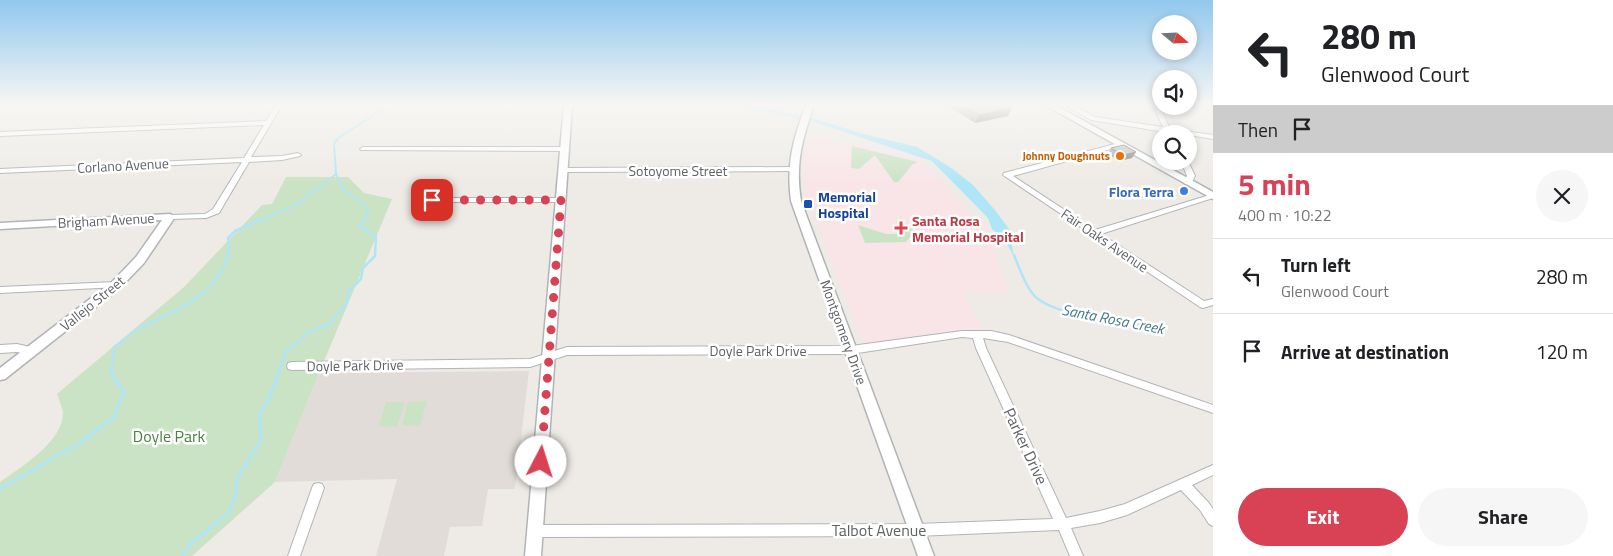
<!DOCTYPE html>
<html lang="en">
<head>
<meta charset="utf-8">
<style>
	:root { --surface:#fff; --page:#f6f6f6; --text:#202124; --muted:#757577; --line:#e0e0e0; --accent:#d94255 }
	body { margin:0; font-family:"Titillium Web",sans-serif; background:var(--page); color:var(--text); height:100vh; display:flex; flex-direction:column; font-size:19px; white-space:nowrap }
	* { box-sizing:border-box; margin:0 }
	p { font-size:16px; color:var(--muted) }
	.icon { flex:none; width:28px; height:28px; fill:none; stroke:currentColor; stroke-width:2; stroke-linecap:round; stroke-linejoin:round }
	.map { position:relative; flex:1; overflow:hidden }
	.drawer { display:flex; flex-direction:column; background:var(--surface); width:400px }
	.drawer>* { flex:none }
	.hud { background:#fff; color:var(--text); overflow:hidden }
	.needle { width:32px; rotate:109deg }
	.fabs { position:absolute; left:1152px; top:15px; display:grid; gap:10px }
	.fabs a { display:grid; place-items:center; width:45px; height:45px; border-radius:50%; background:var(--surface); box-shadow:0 2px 8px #0003; font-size:25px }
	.pin { position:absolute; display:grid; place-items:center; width:42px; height:42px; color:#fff; margin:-21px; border-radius:10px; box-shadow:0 2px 8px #0006 }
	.me { position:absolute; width:55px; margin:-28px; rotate:5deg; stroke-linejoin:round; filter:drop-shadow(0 0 4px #0008) }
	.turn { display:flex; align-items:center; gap:18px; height:105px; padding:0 25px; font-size:22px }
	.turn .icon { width:65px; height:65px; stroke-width:2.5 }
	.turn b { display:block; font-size:35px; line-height:42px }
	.then { display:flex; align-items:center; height:48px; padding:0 25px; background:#0003; gap:10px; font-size:19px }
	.round { display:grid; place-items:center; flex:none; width:52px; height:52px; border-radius:26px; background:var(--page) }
	.head { display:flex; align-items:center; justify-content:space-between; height:85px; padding:0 25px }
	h1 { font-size:30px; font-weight:700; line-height:38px; color:var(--accent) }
	.action { display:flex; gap:10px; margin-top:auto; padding:10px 25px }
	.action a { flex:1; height:58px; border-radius:30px; background:var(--accent); color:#fff; font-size:20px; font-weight:700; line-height:58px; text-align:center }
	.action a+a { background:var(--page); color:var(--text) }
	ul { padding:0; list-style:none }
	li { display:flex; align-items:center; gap:15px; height:75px; padding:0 25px; border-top:1px solid var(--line) }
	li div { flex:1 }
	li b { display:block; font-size:19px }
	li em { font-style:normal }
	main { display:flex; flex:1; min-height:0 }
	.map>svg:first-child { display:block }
	.commercial { fill:#fbefdf }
	.education { fill:#e1dcd8 }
	.medical { fill:#f9e5e7 }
	.green { fill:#cbe3c5 }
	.water { fill:#aee6f7 }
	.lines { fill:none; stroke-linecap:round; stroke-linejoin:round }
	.stream-far2 { stroke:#aee6f7; stroke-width:2 }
	.stream-far1 { stroke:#aee6f7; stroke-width:2.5 }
	.stream { stroke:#aee6f7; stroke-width:3 }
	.street-casing { stroke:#b1b4b7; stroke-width:2 }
	.secondary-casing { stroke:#b0b4b7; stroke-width:3 }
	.street { fill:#fff; fill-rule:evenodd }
	.secondary { fill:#fff; fill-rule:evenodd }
	.wall { fill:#aeaaa8 }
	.shaded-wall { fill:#8d8b88 }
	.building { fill:#cac6c3; stroke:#8d8b88 }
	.route { stroke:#d94255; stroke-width:9; stroke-dasharray:0 16.2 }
	.food-dot { fill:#e8710a; stroke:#fff; stroke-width:2 }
	.shop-dot { fill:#3f7fe0; stroke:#fff; stroke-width:2 }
	.transit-dot { fill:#1a4fb4; stroke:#fff; stroke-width:2 }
	.health-dot { fill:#e0444e; stroke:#fff; stroke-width:2 }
	.labels { text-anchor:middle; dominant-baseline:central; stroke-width:5; stroke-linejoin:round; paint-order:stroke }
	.far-food-label { font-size:11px; font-weight:bold; fill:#c56008; stroke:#fff; text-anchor:end }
	.street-label { font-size:14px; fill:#5e6265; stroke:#fff }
	.shop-label { font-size:14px; font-weight:bold; fill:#366cbe; stroke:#fff; text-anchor:end }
	.transit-label { font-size:14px; font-weight:bold; fill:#164399; stroke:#fff; text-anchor:start }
	.health-label { font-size:14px; font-weight:bold; fill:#be3a42; stroke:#fff; text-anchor:start }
	.water-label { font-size:15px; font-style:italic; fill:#42778e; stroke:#fff }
	.near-park-label { font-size:16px; fill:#49833f; stroke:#fff }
	.near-street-label { font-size:16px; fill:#5e6265; stroke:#fff }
</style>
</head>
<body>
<main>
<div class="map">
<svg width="1213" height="556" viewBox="0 0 1213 556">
	<rect width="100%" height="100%" fill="#eeebe6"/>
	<!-- commercial -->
	<polygon class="commercial" points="942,105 1035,105 1041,108 974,124"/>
	<!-- education -->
	<polygon class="education" points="529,371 515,489 488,489 482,526 450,527 444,556 376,556 397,479 275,482 319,373"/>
	<!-- medical -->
	<polygon class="medical" points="809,133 923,161 996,242 994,254 1009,292 963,292 982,327 971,332 956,331 869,343 861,340 805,192 801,164"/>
	<!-- green -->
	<g class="green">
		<polygon points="852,146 918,162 912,165 898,182 894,182 875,155 859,169 851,168"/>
		<path d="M286,177H348L364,193L392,199L319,373L275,482L192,556H0V482C21,467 64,441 63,412C62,407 59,399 57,394L184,287L262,205L272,204Z"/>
		<polygon points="858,225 886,234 897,234 899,231 903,232 907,227 915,231 906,242 865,243"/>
		<polygon points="427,401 420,426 402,425 408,402"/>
		<polygon points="386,402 405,402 397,427 379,426"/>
	</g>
	<!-- water -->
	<polygon class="water" points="732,105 750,105 812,118 864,134 917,147 950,167 973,185 995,210 1009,229 1014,257 1005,240 992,229 988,218 932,161 814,122"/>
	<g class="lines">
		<!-- stream-far2 -->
		<g class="stream-far2">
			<polyline points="336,174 343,190 363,203 368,213 363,222"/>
			<polyline points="257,222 296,205 336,174 334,144 338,138 390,105"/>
		</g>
		<!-- stream-far1 -->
		<g class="stream-far1">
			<path d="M1014,255C1019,267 1027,291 1038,299C1062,317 1124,322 1155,327"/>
			<path d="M112,369L114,347C123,341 130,334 139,329C171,310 205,303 223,268C228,258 231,249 228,238L235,231L260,220"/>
			<polyline points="280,369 286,352 307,333 330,324 347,303 348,292 361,279 363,268 375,256 376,236 360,227 364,220"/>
		</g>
		<!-- stream -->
		<g class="stream">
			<polyline points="0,489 80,443 113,418 124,392 111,374 112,368"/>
			<polyline points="182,556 191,543 228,514 236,493 237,478 261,440 259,414 267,403 280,368"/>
		</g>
		<!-- street casing -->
		<g class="street-casing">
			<g id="street">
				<polygon points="276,105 282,105 251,157 282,156 298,153 301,155 300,156 282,160 249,162 219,213 206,218 170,219 166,217 170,215 205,214 213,209 242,162 0,173 0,169 244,158 264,125 0,136 0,132 266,121"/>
				<polygon points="1065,105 1073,105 1095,117 1163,127 1153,105 1159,105 1170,129 1213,135 1213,139 1189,135 1189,134 1166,134 1165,132 1091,120"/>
				<polygon points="1119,143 1121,144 1121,146 1013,176 1095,230 1213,194 1213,198 1101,234 1204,301 1213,299 1213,305 1203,308 1200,307 1003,175 1004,173"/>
				<polygon points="363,147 565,147 568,149 565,151 361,150 360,149"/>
				<polygon points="1181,161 1188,161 1195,176 1191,184 1185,184 1184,182 1187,176"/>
				<polygon points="792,167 796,169 795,171 564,172 560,170 564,168"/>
				<polygon points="429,198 561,198 565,200 561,202 432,202 428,200"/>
				<polygon points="116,282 120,285 119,287 0,293 0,287"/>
				<polygon points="962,331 991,331 1009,335 1213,405 1213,413 1008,342 983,338 986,348 1066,518 1100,511 1125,504 1213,465 1213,475 1192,485 1208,502 1213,509 1213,526 1209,524 1200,510 1181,490 1127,515 1100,523 1071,528 1083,556 1070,556 1059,530 916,536 535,537 531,535 529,531 531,527 535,525 916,524 1053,519 976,348 973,338 962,337 851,354 567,355 530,367 292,370 288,369 287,366 288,363 292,362 530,359 567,347 851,346"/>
				<polygon points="17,344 35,348 37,351 35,354 32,355 17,352 0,353 0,345"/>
				<polygon points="318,483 322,484 324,488 300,556 288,556 312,488 314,484"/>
			</g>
		</g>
		<!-- secondary casing -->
		<g class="secondary-casing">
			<g id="secondary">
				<polygon points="564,105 572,105 541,556 525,556"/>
				<path d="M806,105H814C802,140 795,164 801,201L934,556H918L791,201C786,164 793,139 806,105Z"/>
				<polygon points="1045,105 1055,105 1213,192 1213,199"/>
				<polygon points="170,214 175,217 144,263 120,288 5,379 0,380 0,368 112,282 136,257 162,220 0,229 0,223"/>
			</g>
		</g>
		<!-- street -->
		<use href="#street" class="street"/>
		<!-- secondary -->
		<use href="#secondary" class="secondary"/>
	</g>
	<!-- wall -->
	<g class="wall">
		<polygon points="946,105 1008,105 1012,107 1008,116 975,123"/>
		<polygon points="1111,148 1132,158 1119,161 1108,154"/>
	</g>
	<!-- shaded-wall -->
	<g class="shaded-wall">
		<polygon points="1012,107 1008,116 975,123 979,115"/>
		<polygon points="1136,152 1132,158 1119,161 1123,155"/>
	</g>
	<!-- building -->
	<g class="building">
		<polygon points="963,105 1008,105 1012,107 979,115"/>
		<polygon points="1124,145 1136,152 1123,155 1111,148"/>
	</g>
	<!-- sky -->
	<linearGradient id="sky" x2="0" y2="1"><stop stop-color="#91c8ee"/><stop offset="0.57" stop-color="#f7f6f4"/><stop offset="1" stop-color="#f7f6f4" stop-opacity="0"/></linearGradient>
	<rect width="1213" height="183" fill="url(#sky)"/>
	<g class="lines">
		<!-- route -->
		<polyline class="route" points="432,200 561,200 541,462"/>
	</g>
	<!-- markers -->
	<circle class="food-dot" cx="1120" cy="156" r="5"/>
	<circle class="shop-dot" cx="1184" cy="191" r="5"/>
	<rect class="transit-dot" x="803" y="199" width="10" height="10" rx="2.5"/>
	<path class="health-dot" d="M898.5 220.5h5v5h5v5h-5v5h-5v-5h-5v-5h5z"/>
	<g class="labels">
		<!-- far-food labels -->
		<g class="far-food-label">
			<text x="1110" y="156">Johnny Doughnuts</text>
		</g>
		<!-- street labels -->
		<g class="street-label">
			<text transform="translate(123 165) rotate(-3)">Corlano Avenue</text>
			<text x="678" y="170">Sotoyome Street</text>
			<text transform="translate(106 220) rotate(-3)">Brigham Avenue</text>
			<text transform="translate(1105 240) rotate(34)">Fair Oaks Avenue</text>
			<text transform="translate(92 303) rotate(-39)">Vallejo Street</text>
			<text transform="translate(844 332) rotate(70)">Montgomery Drive</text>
			<text x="758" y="350">Doyle Park Drive</text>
			<text transform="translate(355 365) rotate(-1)">Doyle Park Drive</text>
		</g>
		<!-- shop labels -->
		<g class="shop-label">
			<text x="1174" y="191">Flora Terra</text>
		</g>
		<!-- transit labels -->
		<g class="transit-label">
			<text x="818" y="196">Memorial<tspan x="818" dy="16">Hospital</tspan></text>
		</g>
		<!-- health labels -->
		<g class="health-label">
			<text x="912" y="220">Santa Rosa<tspan x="912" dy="16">Memorial Hospital</tspan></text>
		</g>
		<!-- water labels -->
		<g class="water-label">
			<text transform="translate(1113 319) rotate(11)">Santa Rosa Creek</text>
		</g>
		<!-- near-park labels -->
		<g class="near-park-label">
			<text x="169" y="436">Doyle Park</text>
		</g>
		<!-- near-street labels -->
		<g class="near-street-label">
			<text transform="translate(1026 446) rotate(65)">Parker Drive</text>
			<text x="879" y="530">Talbot Avenue</text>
		</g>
	</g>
</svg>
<div class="fabs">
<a><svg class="needle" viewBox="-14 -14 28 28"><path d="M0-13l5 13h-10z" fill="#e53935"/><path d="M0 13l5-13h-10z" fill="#757577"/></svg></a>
<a><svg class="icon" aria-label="sound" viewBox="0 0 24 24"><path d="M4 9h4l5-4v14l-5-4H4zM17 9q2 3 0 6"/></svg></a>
<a><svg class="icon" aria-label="search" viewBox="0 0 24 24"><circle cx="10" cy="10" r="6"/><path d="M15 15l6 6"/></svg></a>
</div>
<div class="pin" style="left:432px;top:200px;background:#d93025"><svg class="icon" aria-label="arrive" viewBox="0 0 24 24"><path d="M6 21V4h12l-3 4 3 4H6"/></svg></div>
<svg class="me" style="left:541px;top:462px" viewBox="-20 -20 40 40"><circle r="19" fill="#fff"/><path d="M0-13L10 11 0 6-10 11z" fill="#d94255"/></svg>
</div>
<section class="drawer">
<div class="hud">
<div class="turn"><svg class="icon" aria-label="left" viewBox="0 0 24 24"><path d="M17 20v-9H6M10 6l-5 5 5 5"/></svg><div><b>280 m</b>Glenwood Court</div></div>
<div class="then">Then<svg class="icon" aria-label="arrive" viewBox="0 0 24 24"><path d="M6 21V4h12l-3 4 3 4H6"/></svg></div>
</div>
<div class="head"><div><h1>5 min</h1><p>400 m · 10:22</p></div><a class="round"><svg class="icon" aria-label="close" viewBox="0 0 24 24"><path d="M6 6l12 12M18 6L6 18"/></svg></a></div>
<ul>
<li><svg class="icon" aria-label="left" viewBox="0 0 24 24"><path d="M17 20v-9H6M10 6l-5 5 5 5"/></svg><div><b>Turn left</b><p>Glenwood Court</p></div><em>280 m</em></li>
<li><svg class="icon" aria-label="arrive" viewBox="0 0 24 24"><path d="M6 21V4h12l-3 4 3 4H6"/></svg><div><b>Arrive at destination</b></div><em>120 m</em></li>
</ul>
<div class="action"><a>Exit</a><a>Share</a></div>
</section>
</main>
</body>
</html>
